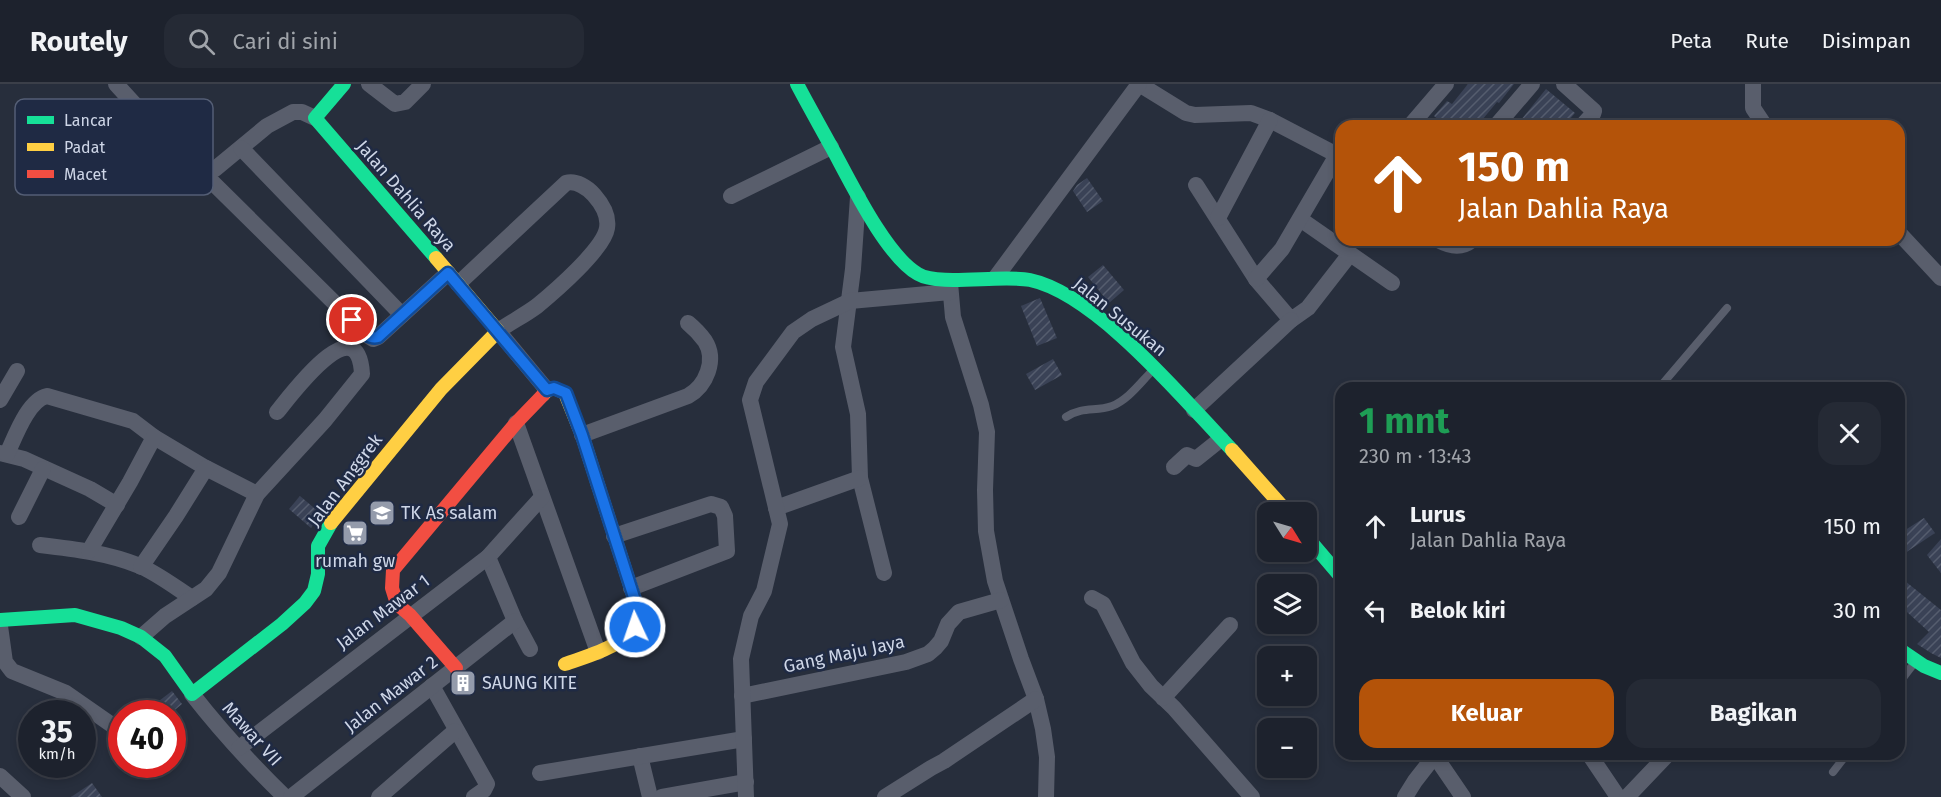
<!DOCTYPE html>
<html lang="id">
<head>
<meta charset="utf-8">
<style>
	:root { --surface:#1d222d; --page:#252a35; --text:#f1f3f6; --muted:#a0a4aa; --line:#3b3f49; --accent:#b45309 }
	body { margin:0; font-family:"Fira Sans",sans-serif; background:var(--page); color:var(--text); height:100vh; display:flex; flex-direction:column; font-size:22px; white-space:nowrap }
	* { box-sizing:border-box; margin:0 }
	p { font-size:20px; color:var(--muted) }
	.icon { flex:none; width:33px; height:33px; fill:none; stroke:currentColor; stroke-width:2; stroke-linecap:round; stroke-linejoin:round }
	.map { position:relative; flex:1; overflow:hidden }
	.sheet { position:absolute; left:1335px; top:298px; width:570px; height:378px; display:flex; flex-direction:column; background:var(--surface); border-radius:18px; box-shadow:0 3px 9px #0003,0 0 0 2px var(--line) }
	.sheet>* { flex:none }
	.banner { position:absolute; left:1335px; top:36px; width:570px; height:126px; border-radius:18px; box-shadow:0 3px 9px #0003,0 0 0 2px var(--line); background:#b45309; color:#fff; overflow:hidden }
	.needle { width:39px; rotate:127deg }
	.tools { position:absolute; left:1257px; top:418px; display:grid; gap:12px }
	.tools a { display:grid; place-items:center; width:60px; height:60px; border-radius:12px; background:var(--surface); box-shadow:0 3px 9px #0003,0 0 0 2px var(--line); font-size:30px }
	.speed { position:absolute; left:18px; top:616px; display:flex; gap:12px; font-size:30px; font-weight:700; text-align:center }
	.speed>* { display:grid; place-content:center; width:78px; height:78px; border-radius:50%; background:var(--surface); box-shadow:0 3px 9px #0003,0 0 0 2px var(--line); line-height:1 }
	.speed small { font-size:15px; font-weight:400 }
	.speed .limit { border:9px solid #d22; background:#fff; color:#111 }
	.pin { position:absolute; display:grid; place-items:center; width:51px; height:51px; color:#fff; margin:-26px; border:3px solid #fff; border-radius:50%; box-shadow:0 2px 6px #0007 }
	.me { position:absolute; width:66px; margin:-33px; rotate:357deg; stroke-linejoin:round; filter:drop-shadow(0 0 4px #0008) }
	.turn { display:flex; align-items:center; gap:21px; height:126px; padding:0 24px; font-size:27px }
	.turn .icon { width:78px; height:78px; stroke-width:2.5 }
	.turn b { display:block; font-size:42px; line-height:51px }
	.round { display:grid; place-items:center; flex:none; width:63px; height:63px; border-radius:18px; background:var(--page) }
	.overview { display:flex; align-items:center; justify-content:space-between; height:102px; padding:0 24px }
	h1 { font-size:36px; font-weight:700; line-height:45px; color:#1e9e55 }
	.cta { display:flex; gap:12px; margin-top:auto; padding:12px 24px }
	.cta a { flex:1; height:69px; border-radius:18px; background:var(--accent); color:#fff; font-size:24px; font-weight:700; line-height:69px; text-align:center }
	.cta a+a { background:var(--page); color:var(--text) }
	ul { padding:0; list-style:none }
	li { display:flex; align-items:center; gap:18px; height:84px; padding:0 24px }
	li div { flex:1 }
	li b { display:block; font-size:22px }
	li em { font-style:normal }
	header { display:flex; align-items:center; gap:36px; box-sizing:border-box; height:84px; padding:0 30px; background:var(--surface); border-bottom:2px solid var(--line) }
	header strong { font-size:28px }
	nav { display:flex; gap:33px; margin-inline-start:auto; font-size:21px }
	.search { width:420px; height:54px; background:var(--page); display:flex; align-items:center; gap:15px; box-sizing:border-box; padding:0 21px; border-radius:18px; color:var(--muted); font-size:22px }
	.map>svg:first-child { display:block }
	.building { fill:url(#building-hatch) }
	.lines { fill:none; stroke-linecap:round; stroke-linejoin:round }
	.lane { stroke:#595e6c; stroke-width:8 }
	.street { stroke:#595e6c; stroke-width:16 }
	.fast { stroke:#16e098; stroke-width:14 }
	.slow { stroke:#ffcf43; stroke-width:14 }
	.jam { stroke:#f24e42; stroke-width:14 }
	.route-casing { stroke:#114b97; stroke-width:15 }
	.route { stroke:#1a73e8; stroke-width:10 }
	.labels { text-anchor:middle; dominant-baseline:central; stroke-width:5; stroke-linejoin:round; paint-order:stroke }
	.street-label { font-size:18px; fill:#ced6e7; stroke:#1f2a44 }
	.poi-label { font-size:18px; fill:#ced6e7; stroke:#1f2a44; text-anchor:start }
	.key { fill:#1f2a44; stroke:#545e75; stroke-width:1.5 }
	.key-label { font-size:16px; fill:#ced6e7 }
</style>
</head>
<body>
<header>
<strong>Routely</strong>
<div class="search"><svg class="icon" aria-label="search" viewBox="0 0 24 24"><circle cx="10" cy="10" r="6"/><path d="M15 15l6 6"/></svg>Cari di sini</div>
<nav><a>Peta</a><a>Rute</a><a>Disimpan</a></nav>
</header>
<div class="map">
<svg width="1941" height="713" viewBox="0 0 1941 713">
	<defs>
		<pattern id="building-hatch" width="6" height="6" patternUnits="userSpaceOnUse" patternTransform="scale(1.5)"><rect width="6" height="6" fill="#3a4256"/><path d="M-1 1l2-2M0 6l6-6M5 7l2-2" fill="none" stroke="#555d6e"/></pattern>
	</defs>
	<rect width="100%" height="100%" fill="#272e3c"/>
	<!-- building -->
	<g class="building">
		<polygon points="1468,0 1514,0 1499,19 1497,18 1477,42 1446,42 1434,32 1447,17 1452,20"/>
		<polygon points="1546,5 1575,29 1564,42 1516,42"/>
		<polygon points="1087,94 1103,117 1087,128 1073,107 1077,101"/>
		<polygon points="1103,181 1124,206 1109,219 1088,193"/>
		<polygon points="1040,214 1057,254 1037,262 1021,222"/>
		<polygon points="1053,275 1062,291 1035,306 1026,290"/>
		<polygon points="300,412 320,429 311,444 289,425"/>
		<polygon points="1924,434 1935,449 1899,473 1899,450"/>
		<polygon points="1941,455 1941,489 1927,471"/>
		<polygon points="1905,497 1941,526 1941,574 1931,569 1917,560 1929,548 1907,528 1899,538 1899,504"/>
		<polygon points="172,607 182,620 170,630 157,630 151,623"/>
		<polygon points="92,699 102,713 71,713"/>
	</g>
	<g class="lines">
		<!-- lane -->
		<g class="lane">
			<polyline points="1659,304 1727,224"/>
			<path d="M1066,333C1084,322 1095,328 1112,322C1128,316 1141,298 1152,287"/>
			<polyline points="1899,599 1915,578"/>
			<polyline points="1833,688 1847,670"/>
		</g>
		<!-- street -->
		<g class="street">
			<polyline points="116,0 188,79 202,88 215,85 267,42 293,28 302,28 315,34"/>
			<polyline points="369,0 395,20 405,18 423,0"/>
			<polyline points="1139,0 1186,29 1195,31 1251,29 1270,36 1341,73"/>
			<polyline points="1564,0 1594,27 1593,30 1582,42"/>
			<polyline points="1753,0 1753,24 1765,42"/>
			<polyline points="1410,42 1446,0"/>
			<polyline points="1496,42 1532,0"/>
			<polyline points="241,64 402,231"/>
			<polyline points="202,88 368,252 373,255 378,253 448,189"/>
			<polyline points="1196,101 1256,195 1291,236 1308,224 1350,170"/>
			<polyline points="731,112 831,63"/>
			<polyline points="858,113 853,185 843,263 858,330 860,394 884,489"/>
			<polyline points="1218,134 1270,36"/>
			<polyline points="1300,135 1392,199"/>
			<polyline points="1899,149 1941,194"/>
			<path d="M1438,156C1449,162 1461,165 1472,156"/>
			<polyline points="996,193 1139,0"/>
			<polyline points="1256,195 1282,165 1337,71"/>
			<polyline points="950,199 953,233 981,321 987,348 985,406 986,447 995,497 1021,575 1036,615 1043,645 1047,673 1046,713"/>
			<path d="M458,200L566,99C576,96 588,104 594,111C602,120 609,132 607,144C604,165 554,208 537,222C525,231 511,238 498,247L547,306"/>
			<polyline points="0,316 17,287"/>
			<polyline points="1194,326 1291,236"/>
			<polyline points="516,339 598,568"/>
			<path d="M582,351L688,312C706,302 717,276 705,257C700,250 694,244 688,239"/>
			<polyline points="0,369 24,375 90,405 117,421"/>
			<path d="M7,370C15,353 28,316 47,312L133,337L154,353L206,384L257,410"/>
			<polyline points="1174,383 1187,371 1196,375 1221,355"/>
			<polyline points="776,424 860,394"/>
			<polyline points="19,433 43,385"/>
			<polyline points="614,452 711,420 721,423 725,432 727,467 631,504"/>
			<path d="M40,461C74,465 108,469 140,482C158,490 175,503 192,514"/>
			<polyline points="89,467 130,398 154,353"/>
			<polyline points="488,473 515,537 530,565"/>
			<polyline points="141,483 176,432 206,384"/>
			<polyline points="1092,514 1103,520 1133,579 1151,602 1174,624 1252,713"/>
			<polyline points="0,542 5,578 12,587 66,609 122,648"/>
			<path d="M141,553L165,532L206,505L219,489L257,410L325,336L362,290C358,220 291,311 277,328"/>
			<polyline points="432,602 487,700 484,706 474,713"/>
			<path d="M192,610C221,647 252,681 285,713"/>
			<polyline points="742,612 906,578 928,570 935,564 941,557 948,540 959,528 1001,516"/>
			<polyline points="1163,614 1230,541"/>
			<polyline points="239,664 488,473 542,413"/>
			<polyline points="1589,670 1618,713"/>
			<polyline points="640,672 650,713"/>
			<polyline points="1435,672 1463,713"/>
			<polyline points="540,689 744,655"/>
			<polyline points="0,692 23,713"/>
			<polyline points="291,713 515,537"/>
			<polyline points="379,713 455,647"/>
			<polyline points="662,713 746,698"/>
			<polyline points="746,713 741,575 751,532 764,507 780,440 750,316 756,298 793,248 812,235 850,217 950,208"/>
			<polyline points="885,713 931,684 944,677 1036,615"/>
			<polyline points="1405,713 1415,697 1436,670"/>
			<polyline points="1627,713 1668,670"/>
		</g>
		<!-- fast -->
		<g class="fast">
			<polyline points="344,0 315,34 436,174"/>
			<path d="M797,0C808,21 820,42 832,64C850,97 886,172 918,190C940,203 1000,190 1030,196C1097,210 1185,317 1232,366"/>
			<polyline points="1306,452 1341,493"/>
			<polyline points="0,536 75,531 121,544 141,553 165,572 192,610 282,540 305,519 314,507 318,490 318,462 331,439"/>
			<polyline points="1899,565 1924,582 1941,589"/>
		</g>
		<!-- slow -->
		<g class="slow">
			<path d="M543,311L547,306L554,304L565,309L582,351L639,529C631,562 593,570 565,580"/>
			<polyline points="1232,366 1288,429"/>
			<polyline points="331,439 441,305 498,247 436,174"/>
		</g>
		<!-- jam -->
		<polyline class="jam" points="456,584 410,531 397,520 392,504 393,486 516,339 543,311"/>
	</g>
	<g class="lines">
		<!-- route casing -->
		<g class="route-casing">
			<path id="route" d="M352,236C359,243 367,256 378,253L448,189L547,306L554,304L566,309L582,351L639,529L635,543"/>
		</g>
		<!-- route -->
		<use href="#route" class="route"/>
	</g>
	<!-- icons -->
	<defs>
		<g id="school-square" transform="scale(1.35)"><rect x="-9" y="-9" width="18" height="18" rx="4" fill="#949bab" stroke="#1f2a44"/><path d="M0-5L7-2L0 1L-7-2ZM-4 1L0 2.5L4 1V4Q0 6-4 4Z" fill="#fff"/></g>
		<g id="supermarket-square" transform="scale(1.35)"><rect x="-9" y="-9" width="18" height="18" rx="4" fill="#949bab" stroke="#1f2a44"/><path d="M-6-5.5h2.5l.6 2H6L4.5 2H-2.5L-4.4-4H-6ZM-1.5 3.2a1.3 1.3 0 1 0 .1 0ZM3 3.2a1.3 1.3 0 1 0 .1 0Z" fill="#fff"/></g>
		<g id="building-square" transform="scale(1.35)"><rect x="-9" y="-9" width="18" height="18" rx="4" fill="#949bab" stroke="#1f2a44"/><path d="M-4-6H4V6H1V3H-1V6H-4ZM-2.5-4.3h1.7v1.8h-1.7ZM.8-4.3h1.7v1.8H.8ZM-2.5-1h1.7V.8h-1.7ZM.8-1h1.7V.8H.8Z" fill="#fff"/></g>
	</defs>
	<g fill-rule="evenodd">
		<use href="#school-square" x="382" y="429"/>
		<use href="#supermarket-square" x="355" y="449"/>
		<use href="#building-square" x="463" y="599"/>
	</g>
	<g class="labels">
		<!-- street labels -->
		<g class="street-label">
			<text transform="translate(406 112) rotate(49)">Jalan Dahlia Raya</text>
			<text transform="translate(1120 233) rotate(39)">Jalan Susukan</text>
			<text transform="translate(345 396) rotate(-53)">Jalan Anggrek</text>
			<text transform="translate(383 528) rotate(-37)">Jalan Mawar 1</text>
			<text transform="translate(844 570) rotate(-12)">Gang Maju Jaya</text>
			<text transform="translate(391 610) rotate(-38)">Jalan Mawar 2</text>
			<text transform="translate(252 650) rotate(48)">Mawar VII</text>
		</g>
		<!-- poi labels -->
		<g class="poi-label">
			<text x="401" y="429">TK As salam</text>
			<text x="355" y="477" text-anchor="middle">rumah gw</text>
			<text x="482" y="599">SAUNG KITE</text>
		</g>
	</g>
	<!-- legend -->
	<rect x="15" y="15" width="198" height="96" rx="9" class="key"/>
	<rect x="27" y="32" width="27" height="8" fill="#16e098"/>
	<rect x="27" y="59" width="27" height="8" fill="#ffcf43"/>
	<rect x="27" y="86" width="27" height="8" fill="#f24e42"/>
	<g class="key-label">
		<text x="64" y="42">Lancar</text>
		<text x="64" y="69">Padat</text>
		<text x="64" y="96">Macet</text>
	</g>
</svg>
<div class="tools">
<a><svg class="needle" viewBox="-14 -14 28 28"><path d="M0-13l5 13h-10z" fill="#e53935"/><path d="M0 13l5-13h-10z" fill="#a0a4aa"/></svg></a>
<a><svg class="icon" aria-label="layers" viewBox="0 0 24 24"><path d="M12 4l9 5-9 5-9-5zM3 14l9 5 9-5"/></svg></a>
<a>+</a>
<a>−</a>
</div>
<div class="speed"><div>35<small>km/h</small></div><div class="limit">40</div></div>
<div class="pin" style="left:352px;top:236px;background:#d93025"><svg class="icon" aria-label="arrive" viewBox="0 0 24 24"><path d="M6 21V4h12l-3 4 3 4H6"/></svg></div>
<svg class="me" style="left:635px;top:543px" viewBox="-20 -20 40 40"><circle r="17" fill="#1a73e8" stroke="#fff" stroke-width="3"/><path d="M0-11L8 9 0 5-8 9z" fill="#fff"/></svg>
<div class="banner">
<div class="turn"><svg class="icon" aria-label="ahead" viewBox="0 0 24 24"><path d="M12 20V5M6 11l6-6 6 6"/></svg><div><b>150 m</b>Jalan Dahlia Raya</div></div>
</div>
<section class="sheet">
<div class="overview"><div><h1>1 mnt</h1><p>230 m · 13:43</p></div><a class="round"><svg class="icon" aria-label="close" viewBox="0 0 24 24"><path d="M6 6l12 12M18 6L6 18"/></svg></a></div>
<ul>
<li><svg class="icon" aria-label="ahead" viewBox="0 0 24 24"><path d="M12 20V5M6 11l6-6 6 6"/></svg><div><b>Lurus</b><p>Jalan Dahlia Raya</p></div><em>150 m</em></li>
<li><svg class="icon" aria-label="left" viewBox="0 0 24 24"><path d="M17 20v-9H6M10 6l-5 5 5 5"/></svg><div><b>Belok kiri</b></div><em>30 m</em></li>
</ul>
<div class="cta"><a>Keluar</a><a>Bagikan</a></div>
</section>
</div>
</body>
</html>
